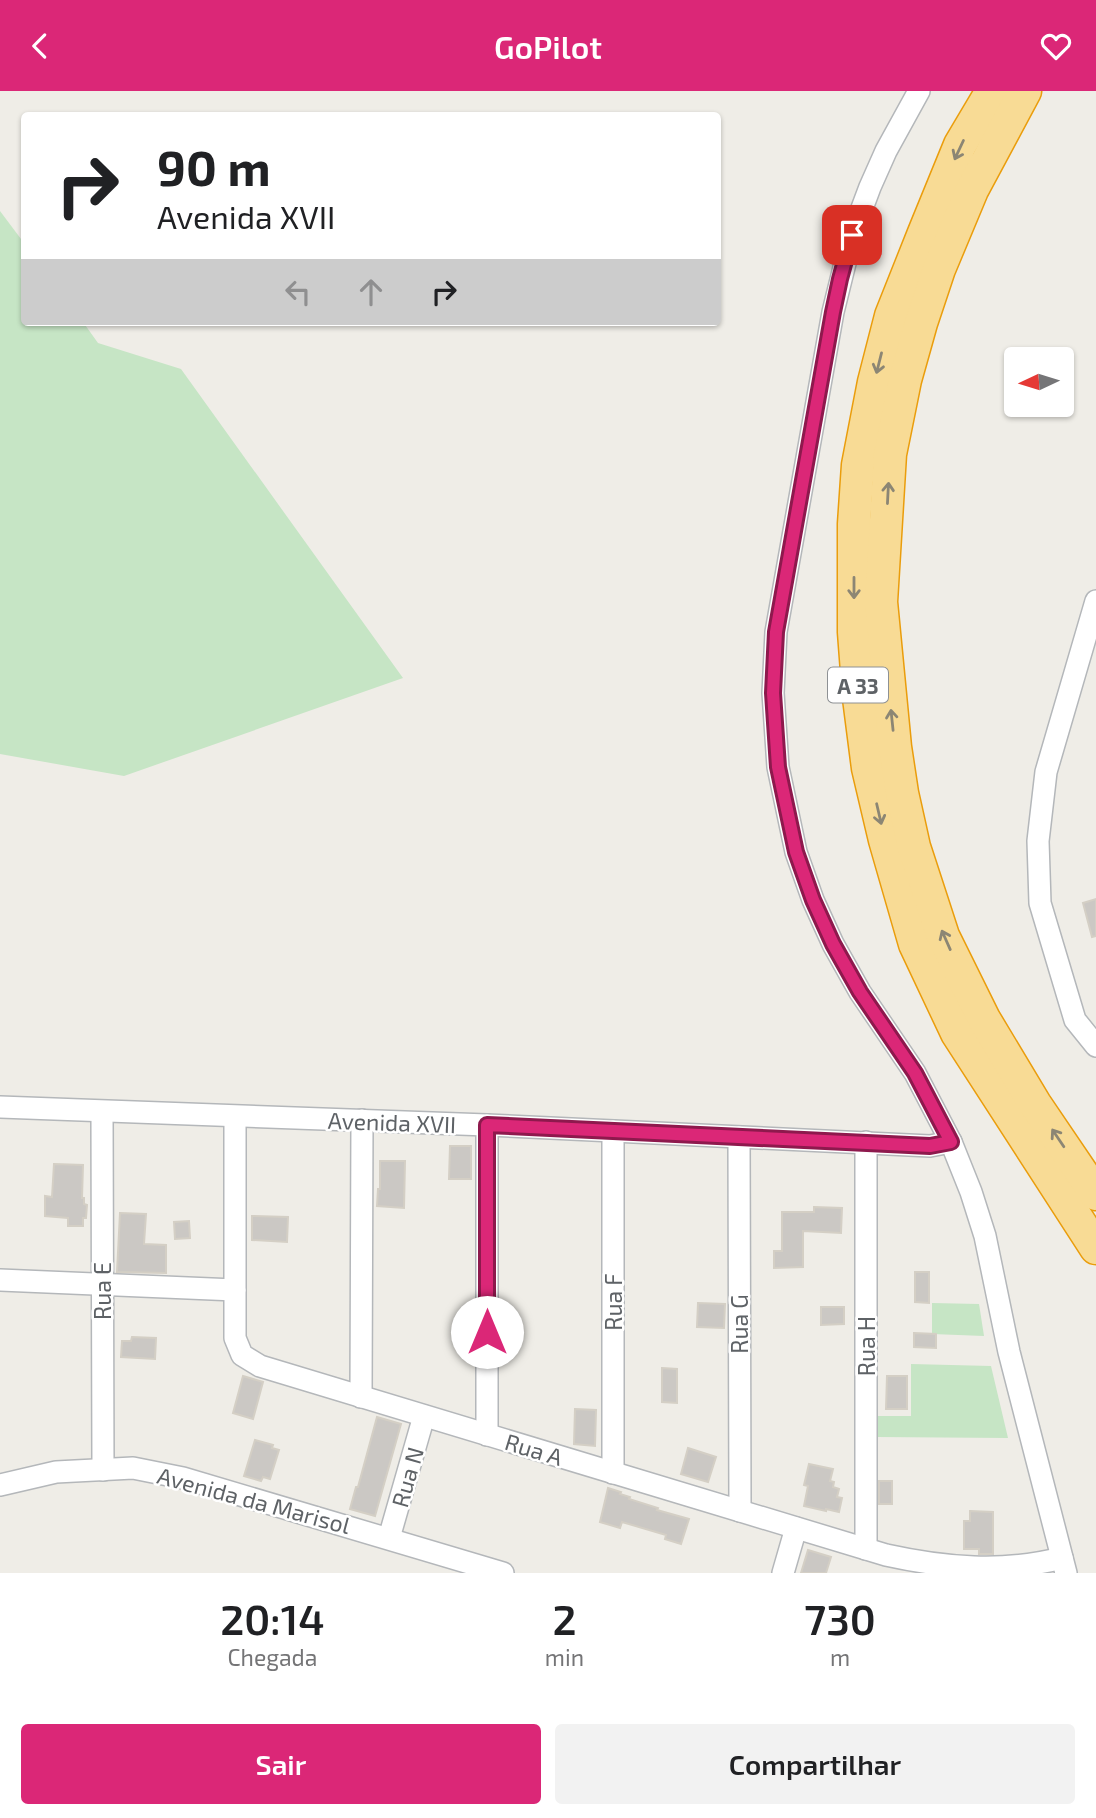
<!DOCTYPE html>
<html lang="pt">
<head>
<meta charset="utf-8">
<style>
	:root { --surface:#fff; --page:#f2f2f2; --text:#202124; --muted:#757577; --accent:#db2777 }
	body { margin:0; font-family:"Exo 2",sans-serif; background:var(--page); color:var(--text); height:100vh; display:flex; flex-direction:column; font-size:26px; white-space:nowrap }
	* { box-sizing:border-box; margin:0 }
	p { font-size:23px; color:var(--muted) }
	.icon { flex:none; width:38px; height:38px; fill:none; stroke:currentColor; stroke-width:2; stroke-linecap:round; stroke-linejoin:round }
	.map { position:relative; height:1482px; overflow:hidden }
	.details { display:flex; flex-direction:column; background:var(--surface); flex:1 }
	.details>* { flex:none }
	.guide { position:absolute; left:21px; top:21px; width:700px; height:214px; border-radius:7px; box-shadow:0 2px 5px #0004; background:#fff; color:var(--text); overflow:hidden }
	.needle { width:46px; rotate:266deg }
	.buttons { position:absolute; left:1004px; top:256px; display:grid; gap:14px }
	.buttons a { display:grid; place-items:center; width:70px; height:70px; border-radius:7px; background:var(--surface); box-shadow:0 2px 5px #0004; font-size:35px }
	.pin { position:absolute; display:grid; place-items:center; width:60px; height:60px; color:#fff; margin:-30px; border-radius:14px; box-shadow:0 4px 10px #0006 }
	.me { position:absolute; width:77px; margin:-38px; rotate:0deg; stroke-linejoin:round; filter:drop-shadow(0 0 5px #0008) }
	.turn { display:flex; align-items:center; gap:24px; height:147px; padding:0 21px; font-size:32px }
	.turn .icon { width:91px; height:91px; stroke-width:2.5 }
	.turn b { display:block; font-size:49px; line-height:60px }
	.lanes { display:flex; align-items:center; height:66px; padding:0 21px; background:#0003; justify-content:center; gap:35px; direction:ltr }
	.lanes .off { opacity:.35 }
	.eta { display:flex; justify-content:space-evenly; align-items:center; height:119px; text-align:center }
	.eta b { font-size:42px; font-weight:600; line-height:49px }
	.primary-button { display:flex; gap:14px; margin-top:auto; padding:14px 21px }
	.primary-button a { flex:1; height:80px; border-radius:7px; background:var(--accent); color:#fff; font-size:28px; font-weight:600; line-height:80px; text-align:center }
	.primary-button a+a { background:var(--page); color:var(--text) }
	header { display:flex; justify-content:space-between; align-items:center; height:91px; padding:0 21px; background:var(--accent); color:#fff; font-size:32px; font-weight:600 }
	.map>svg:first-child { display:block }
	.green { fill:#c6e5c5 }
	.building { fill:#cbc8c4; stroke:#d4cfc5; stroke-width:2 }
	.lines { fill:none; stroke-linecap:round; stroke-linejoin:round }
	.minor-casing { stroke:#b4b7ba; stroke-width:24 }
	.highway-casing { stroke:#ea9d0c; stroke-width:35 }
	.minor { stroke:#fff; stroke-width:21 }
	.highway { stroke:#f8db95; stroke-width:32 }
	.oneway { stroke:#8c8674 }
	.route-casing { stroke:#8e194d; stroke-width:18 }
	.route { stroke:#db2777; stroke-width:12 }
	.labels { text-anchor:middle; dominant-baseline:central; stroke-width:5; stroke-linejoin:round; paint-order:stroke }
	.shield { fill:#fff; stroke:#8e9194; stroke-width:2 }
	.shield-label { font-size:21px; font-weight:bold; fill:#5e6266 }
	.street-label { font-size:23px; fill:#5e6266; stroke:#fff }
</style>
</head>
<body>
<header><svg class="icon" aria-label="back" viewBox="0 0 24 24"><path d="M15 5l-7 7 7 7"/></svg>GoPilot<svg class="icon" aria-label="heart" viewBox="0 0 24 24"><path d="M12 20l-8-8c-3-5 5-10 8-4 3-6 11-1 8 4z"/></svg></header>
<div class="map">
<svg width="1096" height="1482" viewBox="0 0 1096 1482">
	<rect width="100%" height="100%" fill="#efede7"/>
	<!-- green -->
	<g class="green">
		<polygon points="0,120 24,152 24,231 83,231 98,252 181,278 403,587 124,685 0,663"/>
		<polygon points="932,1212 979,1213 984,1245 932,1243"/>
		<polygon points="911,1273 991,1275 1008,1347 877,1346 877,1325 911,1325"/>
	</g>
	<!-- building -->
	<g class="building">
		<polygon points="1096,808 1096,845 1092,846 1083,812"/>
		<polygon points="450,1055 471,1055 471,1088 449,1088"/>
		<polygon points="380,1070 405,1070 404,1117 377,1115 378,1098 380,1098"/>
		<polygon points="54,1073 83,1074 82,1107 84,1107 84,1113 87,1114 86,1127 83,1127 83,1135 68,1135 68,1127 45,1125 45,1105 52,1106"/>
		<polygon points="814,1116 842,1117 841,1142 803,1140 803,1176 774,1177 774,1160 782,1160 782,1121 814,1121"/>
		<polygon points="120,1122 146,1123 144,1153 166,1154 166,1182 117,1181"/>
		<polygon points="252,1125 288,1126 287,1151 252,1149"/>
		<polygon points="189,1130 190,1147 175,1148 174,1131"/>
		<polygon points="915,1181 929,1181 929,1212 915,1211"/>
		<polygon points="698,1212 725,1213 724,1237 697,1236"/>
		<polygon points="821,1216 844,1216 844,1233 821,1234"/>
		<polygon points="914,1242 936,1243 936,1257 914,1256"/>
		<polygon points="132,1246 156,1247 155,1268 121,1266 122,1250 131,1250"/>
		<polygon points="662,1277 677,1278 677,1312 662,1311"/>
		<polygon points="243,1285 263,1291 253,1328 233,1322"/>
		<polygon points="887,1285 907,1285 907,1318 886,1318"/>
		<polygon points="575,1318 596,1319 595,1355 574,1353"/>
		<polygon points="377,1326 401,1333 375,1425 350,1418 356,1396 358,1396"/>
		<polygon points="255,1349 273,1354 272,1357 279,1359 270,1388 263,1386 261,1390 244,1385"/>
		<polygon points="688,1357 716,1366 708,1391 681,1383"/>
		<polygon points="809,1373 833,1378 830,1390 834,1391 833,1396 839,1398 837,1406 842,1407 839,1421 826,1418 826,1420 804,1415 808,1395 804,1394"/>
		<rect x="879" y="1390" width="13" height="23"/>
		<polygon points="608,1397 621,1401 620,1403 630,1406 629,1408 658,1417 657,1419 689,1428 681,1453 665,1448 666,1444 622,1431 620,1437 600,1431"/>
		<polygon points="970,1420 993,1421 993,1463 979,1463 979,1458 964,1458 964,1430 970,1430"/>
		<polygon points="808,1459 831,1466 826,1482 801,1482"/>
	</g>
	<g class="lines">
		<!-- minor casing -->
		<g class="minor-casing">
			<g id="minor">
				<polyline points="919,0 886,60 870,96 852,144 833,221 776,541 773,602 778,676 796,761 813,809 833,853 860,901 915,982 951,1051 971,1101 985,1145 1009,1261 1066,1482"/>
				<polyline points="1096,510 1046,681 1038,750 1040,812 1075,929 1096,955"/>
				<polyline points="0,1016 487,1034 930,1055 951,1051"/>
				<polyline points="102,1021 103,1379"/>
				<path d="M235,1026V1247L242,1264L260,1275L886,1464C945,1477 1003,1482 1062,1467"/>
				<polyline points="613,1040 613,1382"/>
				<polyline points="739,1046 740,1420"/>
				<polyline points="0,1189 235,1199"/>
				<polyline points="361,1306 362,1029"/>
				<polyline points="487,1344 487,1034"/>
				<polyline points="0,1394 56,1381 133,1377 183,1387 503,1482"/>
				<polyline points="389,1447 424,1325"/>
				<polyline points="866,1458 866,1051"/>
				<polyline points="783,1482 796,1437"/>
			</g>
		</g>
		<!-- highway casing -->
		<g class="highway-casing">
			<g id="highway">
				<polyline points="992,0 960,54 924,142 891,225 874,291 858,374 854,433 854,541 859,607 868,677 885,749 915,853 957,942 1096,1157"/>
				<polyline points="1025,0 972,99 939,178 921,232 905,289 890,363 881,511 895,656 902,702 914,756 943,845 984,928 1035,1013 1096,1103"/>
			</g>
		</g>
		<!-- minor -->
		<use href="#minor" class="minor"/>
		<!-- highway -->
		<use href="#highway" class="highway"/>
	</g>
	<!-- one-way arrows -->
	<defs><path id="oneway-shaft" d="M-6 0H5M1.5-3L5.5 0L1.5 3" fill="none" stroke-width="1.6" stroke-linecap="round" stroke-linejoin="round" transform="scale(1.75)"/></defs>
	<g class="oneway">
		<use href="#oneway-shaft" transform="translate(959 59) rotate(115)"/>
		<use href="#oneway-shaft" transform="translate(879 272) rotate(104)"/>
		<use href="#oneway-shaft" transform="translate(888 402) rotate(-87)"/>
		<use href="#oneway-shaft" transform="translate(854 497) rotate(90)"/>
		<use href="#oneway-shaft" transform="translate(892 629) rotate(-96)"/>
		<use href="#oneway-shaft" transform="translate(879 723) rotate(77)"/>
		<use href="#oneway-shaft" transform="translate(946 849) rotate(-114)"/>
		<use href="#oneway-shaft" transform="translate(1058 1047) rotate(-124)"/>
	</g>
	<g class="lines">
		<!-- route casing -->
		<g class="route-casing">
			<polyline id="route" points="487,1241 487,1034 930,1055 951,1051 915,982 860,901 833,853 813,809 796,761 778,676 773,602 776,541 833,221 840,188 852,144"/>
		</g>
		<!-- route -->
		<use href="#route" class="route"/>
	</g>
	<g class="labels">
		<!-- shield labels -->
		<rect class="shield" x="828" y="576.5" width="60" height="35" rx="5"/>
		<g class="shield-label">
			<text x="858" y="594">A 33</text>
		</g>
		<!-- street labels -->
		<g class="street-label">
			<text transform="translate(392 1031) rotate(2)">Avenida XVII</text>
			<text transform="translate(102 1200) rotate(-90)">Rua E</text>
			<text transform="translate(613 1211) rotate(-90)">Rua F</text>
			<text transform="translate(739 1233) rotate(-90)">Rua G</text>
			<text transform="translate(866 1255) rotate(-90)">Rua H</text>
			<text transform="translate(534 1358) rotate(17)">Rua A</text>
			<text transform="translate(407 1386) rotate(-74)">Rua N</text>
			<text transform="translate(254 1409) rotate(15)">Avenida da Marisol</text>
		</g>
	</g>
</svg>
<div class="buttons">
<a><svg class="needle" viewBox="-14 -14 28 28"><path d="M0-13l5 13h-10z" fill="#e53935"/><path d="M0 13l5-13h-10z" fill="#757577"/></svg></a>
</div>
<div class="pin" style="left:852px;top:144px;background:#d93025"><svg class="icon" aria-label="arrive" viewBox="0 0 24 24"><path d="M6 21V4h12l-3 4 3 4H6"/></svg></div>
<svg class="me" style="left:487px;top:1241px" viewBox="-20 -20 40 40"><circle r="19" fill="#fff"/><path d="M0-13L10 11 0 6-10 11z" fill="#db2777"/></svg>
<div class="guide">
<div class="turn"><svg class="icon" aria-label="right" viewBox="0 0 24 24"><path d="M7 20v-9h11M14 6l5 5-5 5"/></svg><div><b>90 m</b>Avenida XVII</div></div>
<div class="lanes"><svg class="icon off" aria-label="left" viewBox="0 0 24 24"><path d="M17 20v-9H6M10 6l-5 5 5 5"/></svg><svg class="icon off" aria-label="ahead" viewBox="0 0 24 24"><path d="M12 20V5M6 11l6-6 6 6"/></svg><svg class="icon" aria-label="right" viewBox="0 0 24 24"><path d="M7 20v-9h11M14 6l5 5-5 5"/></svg></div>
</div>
</div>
<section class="details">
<div class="eta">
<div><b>20:14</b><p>Chegada</p></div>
<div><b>2</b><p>min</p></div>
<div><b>730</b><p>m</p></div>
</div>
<div class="primary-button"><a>Sair</a><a>Compartilhar</a></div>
</section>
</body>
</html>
